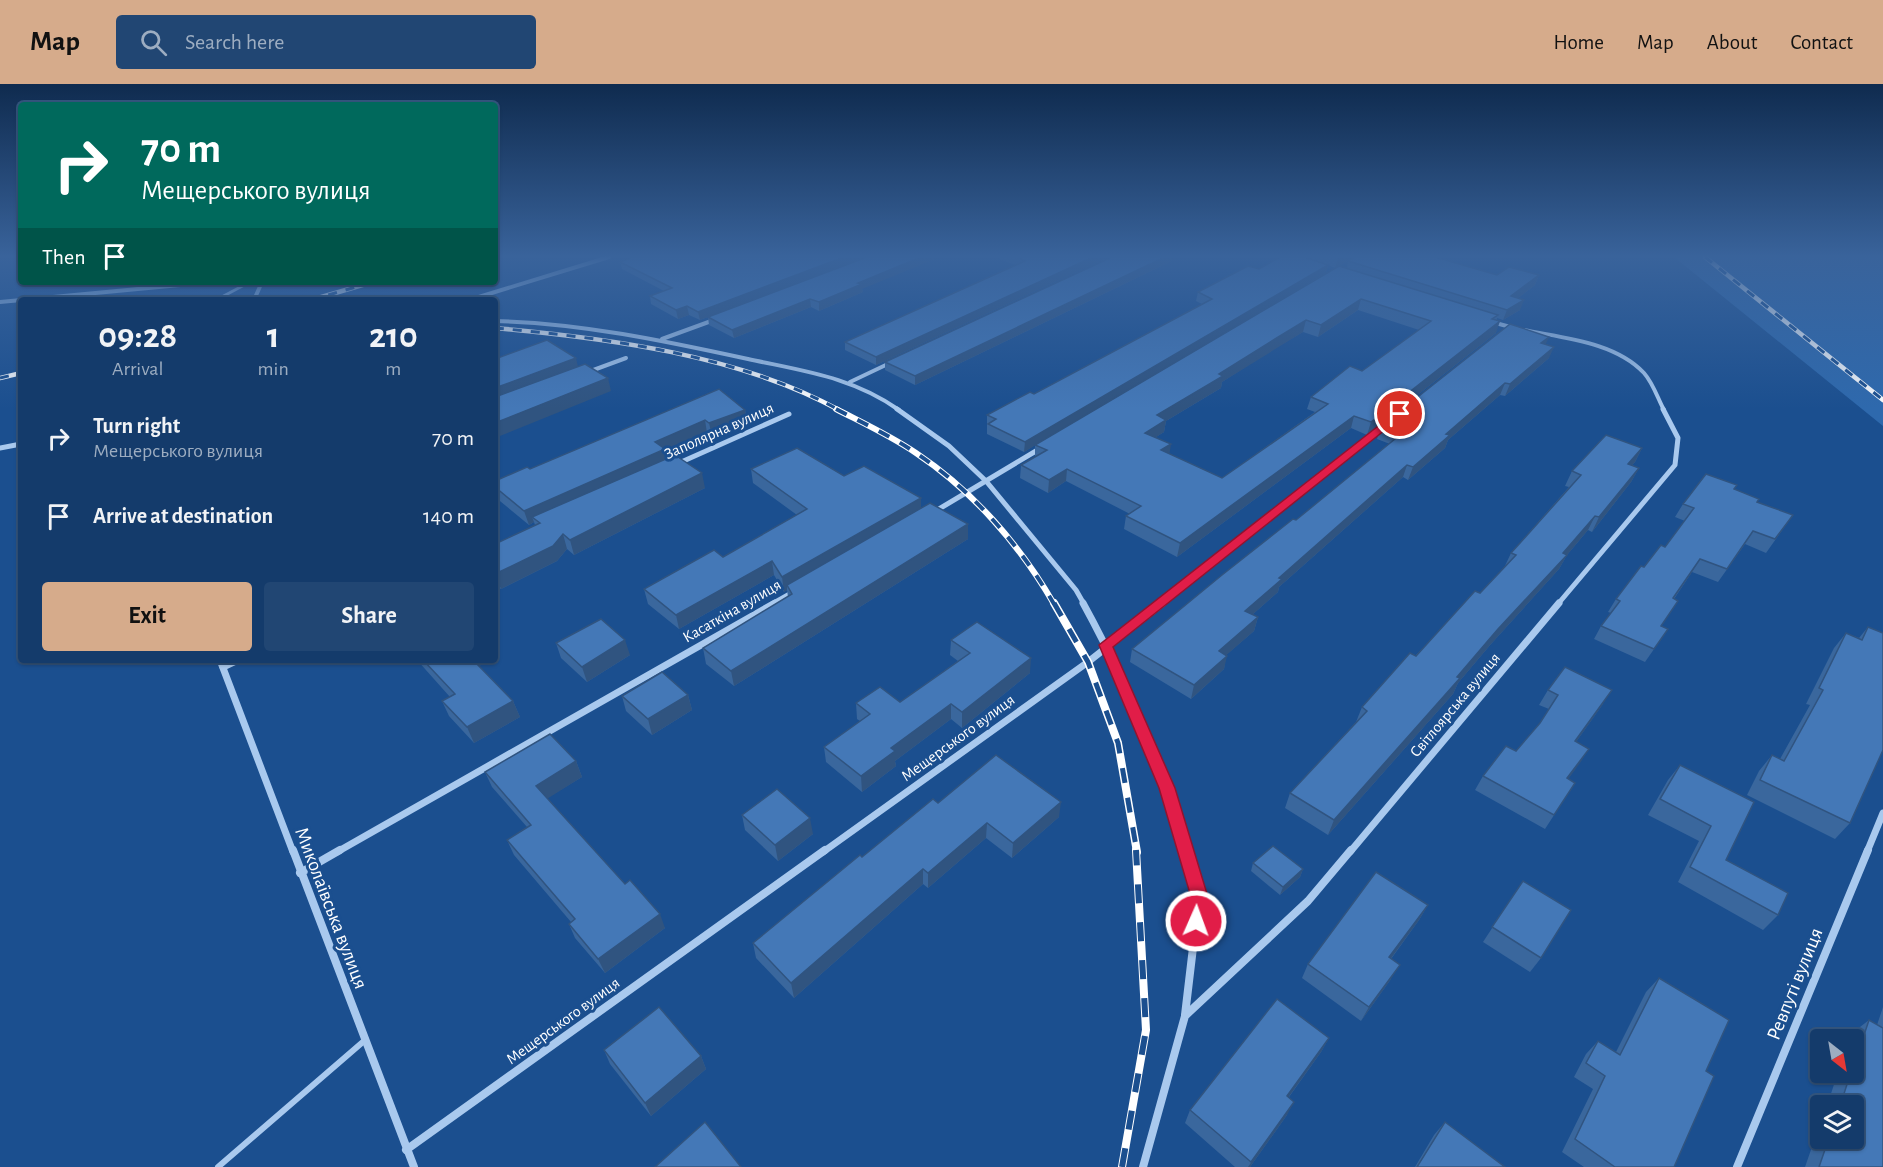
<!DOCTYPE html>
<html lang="en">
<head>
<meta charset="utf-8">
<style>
	:root { --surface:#143b6b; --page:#214673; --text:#f1f3f6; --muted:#9dadc1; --line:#33557e; --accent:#d6ab8b }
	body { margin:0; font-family:"Alegreya Sans",sans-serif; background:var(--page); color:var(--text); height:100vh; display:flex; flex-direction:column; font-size:22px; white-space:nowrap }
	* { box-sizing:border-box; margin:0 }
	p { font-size:20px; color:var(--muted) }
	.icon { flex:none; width:33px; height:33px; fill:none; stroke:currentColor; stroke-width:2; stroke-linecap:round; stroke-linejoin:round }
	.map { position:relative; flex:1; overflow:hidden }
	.drawer { position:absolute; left:18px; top:213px; width:480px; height:366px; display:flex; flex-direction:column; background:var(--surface); border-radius:6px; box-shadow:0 2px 4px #0004,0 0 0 2px var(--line) }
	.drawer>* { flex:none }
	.hud { position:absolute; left:18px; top:18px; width:480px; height:183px; border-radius:6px; box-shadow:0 2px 4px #0004,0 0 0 2px var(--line); background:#00695c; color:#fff; overflow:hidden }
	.needle { width:39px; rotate:149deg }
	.fabs { position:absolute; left:1810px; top:945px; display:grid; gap:12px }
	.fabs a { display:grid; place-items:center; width:54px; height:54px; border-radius:6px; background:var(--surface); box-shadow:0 2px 4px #0004,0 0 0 2px var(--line); font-size:30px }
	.pin { position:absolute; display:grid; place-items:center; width:51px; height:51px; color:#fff; margin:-26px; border:3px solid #fff; border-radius:50%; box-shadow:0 2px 6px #0007 }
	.me { position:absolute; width:66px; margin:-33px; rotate:2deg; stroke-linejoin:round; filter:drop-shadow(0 0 4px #0008) }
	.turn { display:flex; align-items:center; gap:21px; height:126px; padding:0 24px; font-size:27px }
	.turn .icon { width:78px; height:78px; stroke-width:2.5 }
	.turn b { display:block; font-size:42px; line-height:51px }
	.then { display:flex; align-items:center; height:57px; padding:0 24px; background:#0003; gap:12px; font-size:22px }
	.eta { display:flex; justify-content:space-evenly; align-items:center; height:102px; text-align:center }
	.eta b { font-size:36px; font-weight:600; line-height:42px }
	.primary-button { display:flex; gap:12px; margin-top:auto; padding:12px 24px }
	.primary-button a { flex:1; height:69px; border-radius:6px; background:var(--accent); color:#111; font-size:24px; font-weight:600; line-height:69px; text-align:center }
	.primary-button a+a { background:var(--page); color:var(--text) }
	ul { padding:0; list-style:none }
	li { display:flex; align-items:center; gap:18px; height:78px; padding:0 24px }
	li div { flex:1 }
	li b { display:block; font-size:22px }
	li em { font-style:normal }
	header { display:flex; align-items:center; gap:36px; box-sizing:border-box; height:84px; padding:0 30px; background:var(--accent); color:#111 }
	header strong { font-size:28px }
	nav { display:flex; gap:33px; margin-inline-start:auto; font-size:21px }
	.search { width:420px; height:54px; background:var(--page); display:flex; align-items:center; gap:15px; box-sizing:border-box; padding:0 21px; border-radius:6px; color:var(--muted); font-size:22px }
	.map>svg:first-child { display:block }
	.green { fill:#2e69ad }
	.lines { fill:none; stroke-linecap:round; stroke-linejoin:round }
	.lane-far1 { stroke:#a9c9ee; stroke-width:3 }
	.lane { stroke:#a9c9ee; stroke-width:6 }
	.street-far3 { stroke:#a9c9ee; stroke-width:4 }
	.street-far2 { stroke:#a9c9ee; stroke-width:5 }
	.street-far1 { stroke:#a9c9ee; stroke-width:7 }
	.street { stroke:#a9c9ee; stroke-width:8 }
	.rail-far3-casing { stroke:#fff; stroke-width:4.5 }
	.rail-far2-casing { stroke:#fff; stroke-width:6 }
	.rail-far1-casing { stroke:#fff; stroke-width:8 }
	.rail-casing { stroke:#fff; stroke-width:8 }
	.rail-far3 { stroke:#1b4f8f; stroke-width:3; stroke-dasharray:9; stroke-linecap:butt }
	.rail-far2 { stroke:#1b4f8f; stroke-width:4; stroke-dasharray:12; stroke-linecap:butt }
	.rail-far1 { stroke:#1b4f8f; stroke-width:5; stroke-dasharray:15; stroke-linecap:butt }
	.rail { stroke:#1b4f8f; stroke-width:6; stroke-dasharray:19; stroke-linecap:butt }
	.wall { fill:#3a679d; fill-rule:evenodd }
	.shaded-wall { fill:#305480 }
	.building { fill:#4478b7; stroke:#305480; stroke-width:1.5; fill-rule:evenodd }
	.route { fill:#e11d48; stroke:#92132f; stroke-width:1.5 }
	.labels { text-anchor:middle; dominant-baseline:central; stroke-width:6; stroke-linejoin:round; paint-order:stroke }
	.street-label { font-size:16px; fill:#fff; stroke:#1b4f8f }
	.near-street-label { font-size:20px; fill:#fff; stroke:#1b4f8f }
</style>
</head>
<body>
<header>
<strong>Map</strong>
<div class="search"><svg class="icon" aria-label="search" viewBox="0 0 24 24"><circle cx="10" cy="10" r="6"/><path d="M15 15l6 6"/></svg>Search here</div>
<nav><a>Home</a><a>Map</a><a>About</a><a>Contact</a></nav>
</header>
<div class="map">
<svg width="1883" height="1083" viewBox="0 0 1883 1083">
	<rect width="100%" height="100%" fill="#1b4f8f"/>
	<!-- green -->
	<polygon class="green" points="1674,173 1883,173 1883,342"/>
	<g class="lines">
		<!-- lane-far1 -->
		<polyline class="lane-far1" points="216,216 250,198"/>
		<!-- lane -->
		<polyline class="lane" points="218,1083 364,957"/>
		<!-- street-far3 -->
		<g class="street-far3">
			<polyline points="254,216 262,198"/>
			<polyline points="469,216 609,173"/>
			<polyline points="0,218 212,198"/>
			<path d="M495,237C581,239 665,257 748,275C803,287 853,293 899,326"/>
			<polyline points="1492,238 1514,244"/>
			<path d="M1524,246C1563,254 1615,258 1644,289C1653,299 1658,315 1664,326"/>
			<polyline points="662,255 714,236"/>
			<polyline points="588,288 626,274"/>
			<polyline points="850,298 890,279"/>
		</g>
		<!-- street-far2 -->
		<g class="street-far2">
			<polyline points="897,325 949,362 986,397 1076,506 1084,520"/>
			<polyline points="0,364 21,360"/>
			<polyline points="679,379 789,330"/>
			<polyline points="934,428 1041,364"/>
			<polyline points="772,520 795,507"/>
			<polyline points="1161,520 1385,342"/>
			<polyline points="1558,520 1675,381 1678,354 1663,325"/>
		</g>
		<!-- street-far1 -->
		<g class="street-far1">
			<path d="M1083,519C1126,597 1160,682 1186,768"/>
			<polyline points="220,576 293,768"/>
			<polyline points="223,583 238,576"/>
			<polyline points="337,768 775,519"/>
			<polyline points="823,768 1088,578 1163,519"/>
			<polyline points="1350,768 1559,519"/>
			<polyline points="1867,768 1883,729"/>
		</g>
		<!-- street -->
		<g class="street">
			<polyline points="293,766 414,1083"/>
			<polyline points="300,789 340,766"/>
			<polyline points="1185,931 1199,813 1185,766"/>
			<polyline points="406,1066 825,766"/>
			<polyline points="1143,1083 1185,932 1308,817 1351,766"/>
			<polyline points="1737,1083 1868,766"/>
		</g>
		<!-- rail-far3 casing -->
		<g class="rail-far3-casing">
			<g id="rail-far3">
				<polyline points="1705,173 1883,316"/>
				<polyline points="311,216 373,198"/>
				<path d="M495,244C607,254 739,271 839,326"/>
				<polyline points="0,294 21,289"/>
			</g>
		</g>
		<!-- rail-far2 casing -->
		<g class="rail-far2-casing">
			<path id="rail-far2" d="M836,325C863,339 891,352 916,369C973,407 1020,461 1054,520"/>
		</g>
		<!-- rail-far1 casing -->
		<g class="rail-far1-casing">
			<polyline id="rail-far1" points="1054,519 1088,578 1118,659 1137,768"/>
		</g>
		<!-- rail casing -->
		<g class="rail-casing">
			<polyline id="rail" points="1122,1083 1146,946 1136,766"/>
		</g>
		<!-- rail-far3 -->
		<use href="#rail-far3" class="rail-far3"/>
		<!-- rail-far2 -->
		<use href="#rail-far2" class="rail-far2"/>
		<!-- rail-far1 -->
		<use href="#rail-far1" class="rail-far1"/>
		<!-- rail -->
		<use href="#rail" class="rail"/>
	</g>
	<!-- wall -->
	<g class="wall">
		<polygon points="865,173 700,236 689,231 678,235 651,220 650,212 664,207 622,185 620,178"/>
		<polygon points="994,173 1109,173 876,281 845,266 845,258 1015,181"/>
		<polygon points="1112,173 1180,173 915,301 885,286 885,278"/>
		<path d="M1280,173H1354L1335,184L1328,181L1326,189L1347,184L1348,177L1497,191H1539L1535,201L1518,214L1520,226L1503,236L1497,234L1496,249L1367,351L1351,344L1177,473L1124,445L1126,432L1130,430L1066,397L1048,409L1020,394L1021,381L1035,373V361L1024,368L987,350V331L1034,310L1202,220L1196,217L1198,208L1259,185ZM1358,226L1419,246L1362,287L1311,313L1307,325L1315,328L1222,394L1169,370L1156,353L1164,348L1166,337L1221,304L1222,298L1272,266L1303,248L1318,253Z"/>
		<polygon points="862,205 863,208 819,227 811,223 734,254 709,241 708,233"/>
		<polygon points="1546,260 1549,274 1505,312 1500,311 1448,356 1445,364 1408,396 1403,393 1279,503 1278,508 1252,531 1258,533 1254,547 1226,571 1224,585 1191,615 1130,578 1132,565 1296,436 1390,360 1377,355 1381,342"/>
		<polygon points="719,305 745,326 747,338 712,352 707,349 666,368 667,374 705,404 574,471 567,465 557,477 501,505 495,500 495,460 535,441 534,438 529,441 495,413 495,397 530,385"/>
		<polygon points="1642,364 1635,378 1632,381 1639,384 1631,398 1592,448 1588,446 1567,471 1559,485 1491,560 1458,599 1453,610 1328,751 1285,724 1290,709 1356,638 1362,623 1480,509 1504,484 1511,469 1569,403 1565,402 1572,387"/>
		<polygon points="751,385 844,392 921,425 968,440 968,455 734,602 706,580 703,564 788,513 787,506 784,508 774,491 679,545 648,520 644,505 723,473 797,431 753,399"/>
		<polygon points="1734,405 1757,418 1793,431 1766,469 1745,460 1718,498 1692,488 1674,515 1661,542 1659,558 1645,578 1594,555 1601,542 1611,529 1608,528 1616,515 1644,483 1665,463 1685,437 1675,433 1683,420"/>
		<polygon points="1868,543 1850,739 1835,755 1747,711 1759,687 1772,671 1780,675 1810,621 1806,620 1834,564 1846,549 1859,554"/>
		<polygon points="951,556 1030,589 962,644 951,635 895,677 896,682 862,708 826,678 824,663 860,637 857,635 856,619 900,618 958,577 950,571"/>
		<polygon points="556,559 630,571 587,598 561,574"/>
		<polygon points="417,576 479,576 481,581 478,582 513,617 520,633 474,659 449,632 442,617 450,613"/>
		<polygon points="1548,606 1603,620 1576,658 1589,665 1568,695 1575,699 1545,745 1475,706 1483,692 1516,667 1540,639 1549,625 1539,621"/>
		<polygon points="688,611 692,626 652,651 626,627 622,612"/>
		<polygon points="576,677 582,693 547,714 665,844 605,889 575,854 569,840 571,838 514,771 507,756 527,743 492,703 485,688"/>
		<polygon points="1680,681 1754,718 1726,776 1778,831 1763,846 1678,798 1699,757 1648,731 1668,696"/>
		<polygon points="938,719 1059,733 1012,774 986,754 928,804 923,800 794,914 756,874 753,859 862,773"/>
		<polygon points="742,731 813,750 778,777 745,746"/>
		<polygon points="1253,779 1303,785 1300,793 1280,811 1251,787"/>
		<polygon points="1523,797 1541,874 1530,888 1483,858"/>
		<polygon points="1428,821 1419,836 1391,875 1391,895 1361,937 1302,894 1308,880"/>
		<polygon points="1659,894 1706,987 1674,1083 1584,1083 1562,1068 1593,1005 1574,993 1586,970 1598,957 1616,968 1646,908"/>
		<polygon points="1883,923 1883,1083 1805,1083 1821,1037 1821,1054 1854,1054 1854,1022 1827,1022 1838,988 1854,988 1854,956 1850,956 1851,950 1869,936 1877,941"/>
		<polygon points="1329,954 1321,968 1289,1013 1287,1031 1250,1083 1235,1083 1185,1039 1190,1026"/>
		<polygon points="604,966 701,972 706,985 651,1032 610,980"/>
		<polygon points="1445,1038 1505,1083 1415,1083 1434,1051"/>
	</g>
	<!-- shaded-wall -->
	<g class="shaded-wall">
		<polygon points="844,173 865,173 700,236 698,228"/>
		<polygon points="921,173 940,173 862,205 863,208 819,227 819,218 858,199"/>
		<polygon points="1093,173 1109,173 876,281 876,273"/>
		<polygon points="1165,173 1180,173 915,301 915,292"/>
		<polygon points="1339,173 1354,173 1335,184 1338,174"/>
		<polygon points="1328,181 1326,189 1024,368 1025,358"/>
		<polygon points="1539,191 1535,201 1508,222 1511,212"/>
		<polygon points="810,215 811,223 734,254 732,246"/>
		<polygon points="1361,215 1358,226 1318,253 1321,241"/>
		<polygon points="1524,216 1520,226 1503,236 1507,226"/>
		<polygon points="687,222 689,231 678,235 676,226"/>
		<polygon points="1306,236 1303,248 1222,298 1221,304 1166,337 1164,348 1144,361 1145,349 1157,331 1219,290"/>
		<polygon points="1500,237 1496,249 1367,351 1371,338"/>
		<polygon points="1549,253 1544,264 1541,259"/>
		<polygon points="1554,263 1549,274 1505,312 1510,300"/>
		<polygon points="576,274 579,287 495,319 495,304"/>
		<polygon points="608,294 611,307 495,354 495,339"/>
		<polygon points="1505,299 1500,311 1448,356 1445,364 1408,396 1413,383 1446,350"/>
		<polygon points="745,326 747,338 712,352 709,339"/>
		<polygon points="1354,332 1351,344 1177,473 1180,459"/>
		<polygon points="705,336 707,349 666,368 668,379 532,433 534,438 529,441 524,427 655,358"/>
		<polygon points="1171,360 1169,373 1161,366"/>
		<polygon points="1642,364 1635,378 1621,394 1628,380"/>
		<polygon points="1407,381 1403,393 1279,503 1278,508 1242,540 1245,527 1279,494"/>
		<polygon points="1639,384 1631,398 1592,448 1599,433"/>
		<polygon points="1067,385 1066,397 1048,409 1049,396"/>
		<polygon points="702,389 705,404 574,471 570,456"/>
		<polygon points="921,414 921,428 787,501 787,506 784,508 782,493"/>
		<polygon points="1595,432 1588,446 1567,471 1559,485 1491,560 1458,599 1453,610 1328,751 1334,736"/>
		<polygon points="968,440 968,455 734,602 731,587"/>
		<polygon points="563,450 567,465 557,477 501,505 495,490"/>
		<polygon points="1700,475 1692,488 1664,528 1673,514"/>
		<polygon points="772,477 774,491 679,545 676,531"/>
		<polygon points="1258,533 1254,547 1215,581 1219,567"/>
		<polygon points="625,556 630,571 587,598 582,583"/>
		<polygon points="1227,572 1224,585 1191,615 1194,601"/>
		<polygon points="1031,574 1030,589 962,644 962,628"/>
		<polygon points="469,576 479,576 481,581 473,585"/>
		<polygon points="1612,606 1603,620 1566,672 1575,657"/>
		<polygon points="688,611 692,626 652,651 648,635"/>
		<polygon points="513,617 520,633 474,659 467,643"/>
		<polygon points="951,620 951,635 895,677 896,682 862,708 861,692 891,664"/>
		<polygon points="1589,665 1580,679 1558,709 1567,694"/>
		<polygon points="576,677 582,693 542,718 536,702"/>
		<polygon points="1061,718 1059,733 1012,774 1013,759"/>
		<polygon points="810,734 813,750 778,777 775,761"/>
		<polygon points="987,739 986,754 928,804 928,789"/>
		<polygon points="923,785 923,800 794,914 791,899"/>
		<polygon points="1303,785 1300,793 1280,811 1283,803"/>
		<polygon points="1428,821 1419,836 1381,888 1389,873"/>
		<polygon points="660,830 665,844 605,889 598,875"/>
		<polygon points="1400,881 1391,895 1361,937 1369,923"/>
		<polygon points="1329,954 1321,968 1280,1025 1287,1012"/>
		<polygon points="701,972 706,985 651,1032 645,1019"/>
		<polygon points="1294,1018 1287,1031 1250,1083 1248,1083"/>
	</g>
	<!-- building -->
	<g class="building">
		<polygon points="633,173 844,173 698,228 687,222 676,226 650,212 672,204 620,178"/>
		<polygon points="867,173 921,173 858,199 862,200 819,218 810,215 732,246 708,233"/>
		<polygon points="1015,173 1093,173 876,273 845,258 1025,177"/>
		<polygon points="1112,173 1165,173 915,292 885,278"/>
		<polygon points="1280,173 1304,173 1328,181 1025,358 988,340 996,335 987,331 1030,308 1034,310 1212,215 1198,208 1248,182 1259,185"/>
		<polygon points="1355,173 1435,173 1497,191 1509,183 1539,191 1511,212 1524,216 1507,226 1348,177"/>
		<path d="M1339,182L1498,231L1492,235L1500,237L1371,338L1354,332L1180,459L1126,432L1141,422L1067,385L1049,396L1021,381L1047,366L1035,361ZM1361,215L1431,237L1362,287L1350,282L1311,313L1328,320L1222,394L1161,366L1171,360L1145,349L1166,336L1157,331L1223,292L1219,290L1275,255L1306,236L1321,241Z"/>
		<polygon points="1510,240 1549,253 1541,259 1554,263 1510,300 1505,299 1446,350 1450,351 1413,383 1407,381 1279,494 1282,495 1245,527 1258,533 1219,567 1227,572 1194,601 1132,565 1222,491 1293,435 1296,436 1401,350 1381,342"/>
		<polygon points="547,256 576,274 495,304 495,275"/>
		<polygon points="585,280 608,294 495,339 495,313"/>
		<polygon points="719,305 745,326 709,339 705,336 655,358 665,365 524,427 495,403 495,397 527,383 530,385"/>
		<polygon points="1606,351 1642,364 1628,380 1639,384 1599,433 1595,432 1563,469 1567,471 1498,545 1457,593 1460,594 1334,736 1290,709 1367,627 1362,623 1410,569 1416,572 1475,507 1480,509 1516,471 1511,469 1581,391 1572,387"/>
		<polygon points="797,364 844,392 864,382 921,414 782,493 772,477 676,531 644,505 714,466 723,473 807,425 751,385"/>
		<polygon points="675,371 702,389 570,456 563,450 553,462 495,490 495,460 540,439 532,433"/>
		<polygon points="1706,390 1737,401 1734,405 1759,415 1757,418 1793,431 1775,455 1753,447 1727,485 1700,475 1673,514 1678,517 1661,542 1668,545 1654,565 1601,542 1620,517 1616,515 1641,482 1644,483 1661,461 1665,463 1694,424 1683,420"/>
		<polygon points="930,419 968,440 731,587 703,564 792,510 787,501"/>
		<polygon points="601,535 625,556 582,583 556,559"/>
		<polygon points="977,538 1031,574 962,628 951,620 891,664 895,667 861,692 824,663 870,630 856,619 880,603 900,618 970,569 951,556"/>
		<polygon points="1868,543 1883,549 1883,666 1850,739 1760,696 1772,671 1784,677 1823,606 1819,604 1846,549 1862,556"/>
		<polygon points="423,576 473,576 513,617 467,643 442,617 455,610"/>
		<polygon points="1565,583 1612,606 1575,657 1589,665 1567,694 1575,699 1554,731 1483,692 1506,662 1516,667 1540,639 1558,611 1548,606"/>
		<polygon points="662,588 688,611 648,635 622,612"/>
		<polygon points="550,650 576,677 536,702 625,800 630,796 660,830 598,875 569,840 575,835 507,756 531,741 485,688"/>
		<polygon points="996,671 1061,718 1013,759 987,739 928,789 923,785 791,899 753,859 860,771 862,773 933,715 938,719"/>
		<polygon points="1680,681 1754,718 1726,776 1788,809 1778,831 1690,783 1711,742 1660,715"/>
		<polygon points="777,705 810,734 775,761 742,731"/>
		<polygon points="1273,762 1303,785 1283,803 1253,779"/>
		<polygon points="1376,788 1428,821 1389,873 1400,881 1369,923 1308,880"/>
		<polygon points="1523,797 1571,826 1541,874 1492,843"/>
		<polygon points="1659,894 1729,936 1706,987 1714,992 1674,1083 1615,1083 1575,1055 1605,992 1586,979 1598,957 1620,971"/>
		<polygon points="1277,915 1329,954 1287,1012 1294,1018 1251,1078 1190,1026"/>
		<polygon points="659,923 701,972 645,1019 604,966"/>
		<polygon points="1869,936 1883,944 1883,1083 1819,1083 1829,1054 1854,1054 1854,1022 1840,1022 1851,988 1854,988 1854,981"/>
		<polygon points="705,1038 741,1083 655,1083"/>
		<polygon points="1445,1038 1505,1083 1417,1083"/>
	</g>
	<!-- sky -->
	<linearGradient id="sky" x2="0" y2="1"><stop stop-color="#0f2b4f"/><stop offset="0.53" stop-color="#39639b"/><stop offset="1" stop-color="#39639b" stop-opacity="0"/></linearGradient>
	<rect width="1883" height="325" fill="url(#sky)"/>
	<!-- route -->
	<polygon class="route" points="1396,328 1405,330 1113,563 1175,704 1208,813 1203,842 1196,845 1190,842 1187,837 1191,813 1159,704 1099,561"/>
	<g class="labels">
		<!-- street labels -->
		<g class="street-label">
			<text transform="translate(719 347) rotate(-24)">Заполярна вулиця</text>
			<text transform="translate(732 527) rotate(-30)">Касаткіна вулиця</text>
			<text transform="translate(1455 621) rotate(-50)">Світлоярська вулиця</text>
			<text transform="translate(958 654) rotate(-36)">Мещерського вулиця</text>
			<text transform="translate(563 937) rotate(-36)">Мещерського вулиця</text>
		</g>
		<!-- near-street labels -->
		<g class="near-street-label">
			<text transform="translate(331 824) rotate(69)">Миколаївська вулиця</text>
			<text transform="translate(1795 900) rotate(-68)">Ревпуті вулиця</text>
		</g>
	</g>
</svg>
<div class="fabs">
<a><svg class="needle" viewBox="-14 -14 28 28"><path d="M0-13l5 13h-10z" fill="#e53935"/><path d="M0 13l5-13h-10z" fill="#9dadc1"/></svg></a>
<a><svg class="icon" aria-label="layers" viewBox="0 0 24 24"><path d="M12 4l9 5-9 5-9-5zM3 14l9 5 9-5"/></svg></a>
</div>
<div class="pin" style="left:1400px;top:330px;background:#d93025"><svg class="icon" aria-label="arrive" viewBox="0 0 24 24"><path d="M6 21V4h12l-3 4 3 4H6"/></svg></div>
<svg class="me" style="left:1196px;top:837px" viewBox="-20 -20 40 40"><circle r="17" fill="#e11d48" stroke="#fff" stroke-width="3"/><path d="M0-11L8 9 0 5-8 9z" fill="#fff"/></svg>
<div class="hud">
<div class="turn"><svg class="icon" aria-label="right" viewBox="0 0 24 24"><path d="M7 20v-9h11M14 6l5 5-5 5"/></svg><div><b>70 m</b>Мещерського вулиця</div></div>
<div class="then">Then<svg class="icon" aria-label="arrive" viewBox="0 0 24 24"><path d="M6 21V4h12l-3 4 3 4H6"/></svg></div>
</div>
<section class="drawer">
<div class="eta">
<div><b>09:28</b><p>Arrival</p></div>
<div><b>1</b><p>min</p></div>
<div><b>210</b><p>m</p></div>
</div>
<ul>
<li><svg class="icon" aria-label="right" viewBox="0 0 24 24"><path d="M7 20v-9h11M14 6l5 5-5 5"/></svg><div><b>Turn right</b><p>Мещерського вулиця</p></div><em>70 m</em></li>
<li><svg class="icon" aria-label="arrive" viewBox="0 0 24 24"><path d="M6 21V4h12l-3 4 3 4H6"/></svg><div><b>Arrive at destination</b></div><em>140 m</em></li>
</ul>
<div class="primary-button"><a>Exit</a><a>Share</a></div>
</section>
</div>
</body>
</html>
